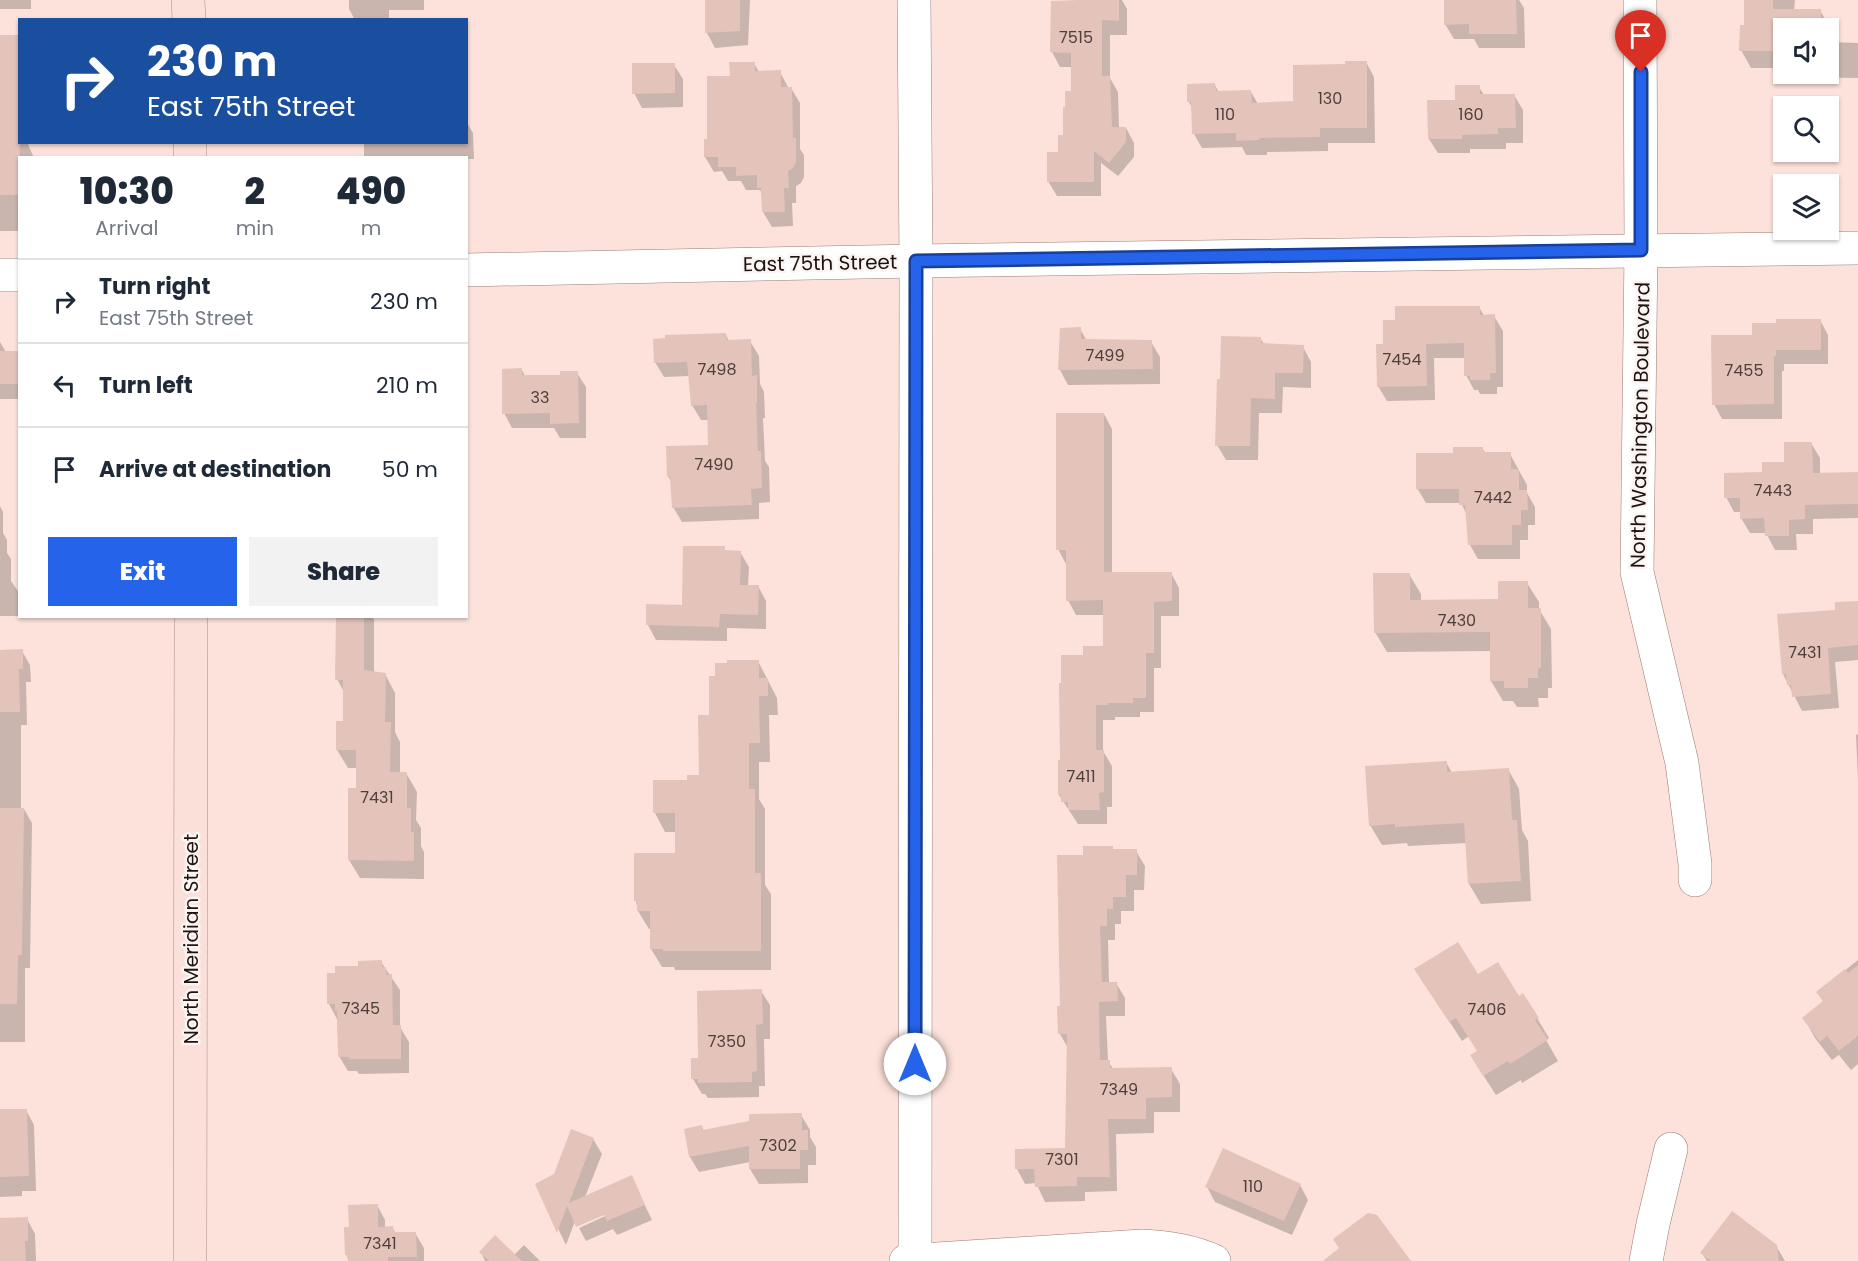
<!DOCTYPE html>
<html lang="en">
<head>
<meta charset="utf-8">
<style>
	:root { --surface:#fff; --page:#f2f2f3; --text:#1f2937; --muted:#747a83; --line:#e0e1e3; --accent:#2563eb }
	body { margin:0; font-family:Poppins,sans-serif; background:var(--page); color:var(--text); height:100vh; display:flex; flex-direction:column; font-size:22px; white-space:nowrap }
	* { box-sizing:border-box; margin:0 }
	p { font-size:20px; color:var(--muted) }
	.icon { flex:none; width:33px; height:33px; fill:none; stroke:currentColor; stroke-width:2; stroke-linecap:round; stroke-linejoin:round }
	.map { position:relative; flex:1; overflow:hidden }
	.drawer { position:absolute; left:18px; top:156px; width:450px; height:462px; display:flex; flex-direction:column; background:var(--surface); border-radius:0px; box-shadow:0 2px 4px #0004 }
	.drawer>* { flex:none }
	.banner { position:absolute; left:18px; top:18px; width:450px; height:126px; border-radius:0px; box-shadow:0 2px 4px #0004; background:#1a4fa0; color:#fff; overflow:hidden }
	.tools { position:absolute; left:1773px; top:18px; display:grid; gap:12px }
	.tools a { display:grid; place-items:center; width:66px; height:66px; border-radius:0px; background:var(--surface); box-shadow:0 2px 4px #0004; font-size:30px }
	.pin { position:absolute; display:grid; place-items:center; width:51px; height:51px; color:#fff; margin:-62px -26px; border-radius:50% 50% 50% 0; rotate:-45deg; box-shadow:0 0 6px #0007 }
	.pin .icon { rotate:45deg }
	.me { position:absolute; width:66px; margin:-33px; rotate:0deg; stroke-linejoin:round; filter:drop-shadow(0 0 4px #0008) }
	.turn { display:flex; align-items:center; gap:21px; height:126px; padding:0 30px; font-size:27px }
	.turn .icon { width:78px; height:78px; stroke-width:2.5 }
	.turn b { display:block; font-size:42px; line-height:51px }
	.eta { display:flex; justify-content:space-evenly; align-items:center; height:102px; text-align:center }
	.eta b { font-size:36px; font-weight:800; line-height:42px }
	.cta { display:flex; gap:12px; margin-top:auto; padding:12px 30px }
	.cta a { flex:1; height:69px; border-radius:0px; background:var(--accent); color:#fff; font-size:24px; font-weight:800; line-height:69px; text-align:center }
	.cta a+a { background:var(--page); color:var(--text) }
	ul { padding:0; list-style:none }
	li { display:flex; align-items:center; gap:18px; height:84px; padding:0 30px; border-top:2px solid var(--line) }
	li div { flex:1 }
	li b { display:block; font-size:22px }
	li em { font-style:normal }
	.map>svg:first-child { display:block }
	.shadow { fill:#0003 }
	.building { fill:#e3c3ba }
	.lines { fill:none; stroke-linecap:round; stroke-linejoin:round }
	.minor-casing { stroke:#9a7d75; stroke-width:34 }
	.major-casing { stroke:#ab8b82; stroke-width:34 }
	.minor { stroke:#fff; stroke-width:33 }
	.major { stroke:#fae0d9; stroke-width:33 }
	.route-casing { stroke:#184099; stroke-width:15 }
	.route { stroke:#2563eb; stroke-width:10 }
	.labels { text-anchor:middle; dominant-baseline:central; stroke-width:5; stroke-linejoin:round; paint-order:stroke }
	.number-label { font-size:16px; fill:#4f3f3a }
	.street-label { font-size:20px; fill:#1e1310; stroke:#fbf4f2 }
</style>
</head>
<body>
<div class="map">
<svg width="1858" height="1261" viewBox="0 0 1858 1261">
	<rect width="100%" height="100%" fill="#fce2da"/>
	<!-- shadow -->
	<g class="shadow">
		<rect x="0" y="0" width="31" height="9"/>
		<polygon points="349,0 424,0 424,10 389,10 389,20 355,20 349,9"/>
		<polygon points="707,0 750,0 748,45 715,48 707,33"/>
		<polygon points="1086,0 1122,0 1127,9 1127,35 1110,35 1110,78 1118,92 1119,128 1126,128 1134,143 1134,157 1118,176 1101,163 1101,196 1057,196 1048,181 1064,137 1067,108 1072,93 1072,67 1060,67 1052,52 1052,2"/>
		<polygon points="1445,0 1519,0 1524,8 1525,48 1479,48 1474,39 1454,39 1445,24"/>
		<polygon points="1746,0 1795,0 1794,10 1820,10 1830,28 1830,42 1858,43 1858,78 1789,77 1786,74 1828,74 1828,28 1784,28 1784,68 1751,68 1741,50 1746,27"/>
		<polygon points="18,36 20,142 27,142 34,158 20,158 20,231 0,231 0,37"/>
		<polygon points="1366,62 1374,77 1375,143 1328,143 1328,151 1267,152 1267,155 1246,155 1242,147 1202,148 1194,134 1193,110 1189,102 1215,85 1219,93 1251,92 1258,104 1295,102 1346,66"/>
		<polygon points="754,63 759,72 780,72 789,89 791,88 800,103 800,149 804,155 804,177 801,183 796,186 796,203 792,203 793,226 772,227 763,212 763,195 760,190 746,190 741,181 728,181 722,171 714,172 705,157 708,140 731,77"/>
		<polygon points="674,65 683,79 683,107 642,108 634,93"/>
		<polygon points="1479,87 1484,95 1514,95 1523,110 1523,143 1506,143 1506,149 1470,149 1470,153 1438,153 1429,139 1456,101"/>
		<polygon points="466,121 473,133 474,159 364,158 364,142 466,142"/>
		<polygon points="1479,307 1484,316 1494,316 1503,331 1503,387 1497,387 1497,394 1480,394 1478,390 1474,390 1466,375 1466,358 1434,358 1435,400 1387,401 1378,386 1384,345 1397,321"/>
		<polygon points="1820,320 1828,335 1828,364 1784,364 1784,371 1782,371 1782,419 1722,419 1714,404 1754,336"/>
		<polygon points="1080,329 1087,341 1151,342 1160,357 1160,384 1068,385 1060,370"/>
		<polygon points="726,335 729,341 750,341 759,356 760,384 764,392 765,418 763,418 765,461 769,467 770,502 759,503 759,519 682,522 673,507 672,483 668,476 709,446 709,420 701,420 692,405 690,376 664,377 655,362"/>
		<polygon points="1260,338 1264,344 1303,347 1311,362 1311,388 1283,387 1282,413 1259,413 1258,460 1226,460 1217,445 1221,380"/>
		<polygon points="0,342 6,352 20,352 20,399 0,399"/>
		<polygon points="522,370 525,376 562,376 577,373 586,387 586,438 560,438 554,428 512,428 504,413"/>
		<polygon points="1104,414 1112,429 1112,574 1171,573 1179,588 1179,616 1161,616 1161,668 1154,668 1154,712 1140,712 1140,717 1115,717 1115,720 1103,720 1103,751 1112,766 1112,807 1107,807 1107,824 1078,824 1059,795 1059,762 1062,762 1085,656 1105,647 1105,615 1076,615 1068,600 1066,564 1058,549"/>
		<polygon points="1811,443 1820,458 1820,474 1858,474 1858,518 1813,519 1813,534 1796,534 1797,550 1775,550 1766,533 1750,533 1741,518 1741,512 1734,512 1726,497 1764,474 1786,464"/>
		<polygon points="1482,448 1486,454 1510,454 1527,485 1527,493 1535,507 1535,525 1528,525 1528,540 1520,540 1520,559 1478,559 1470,545 1467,515 1461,503 1426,503 1417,488 1455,454"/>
		<polygon points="0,506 3,512 3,533 7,540 7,553 11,559 11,581 20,594 20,616 0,616"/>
		<polygon points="724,548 727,552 740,552 749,567 748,586 758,586 766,601 766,629 727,628 727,641 656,640 648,625 684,606"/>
		<polygon points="1409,574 1421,594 1421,601 1500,601 1527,583 1539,602 1539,609 1551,629 1552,688 1548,688 1548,698 1538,698 1539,707 1517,707 1513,701 1503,701 1491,681 1491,651 1387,652 1375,632"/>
		<polygon points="1858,602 1858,660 1835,662 1839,708 1802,711 1783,674 1837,611"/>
		<polygon points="337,616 372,616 374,620 374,673 385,674 395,693 395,732 400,742 400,773 406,773 417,792 416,820 421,828 421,846 424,852 424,879 360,878 349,860 349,789 358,789 358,768 348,768 337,750 344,723 344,692 337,679"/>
		<polygon points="0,651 22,651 30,665 31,682 26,682 27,725 21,725 21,809 24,809 32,823 30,968 25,968 25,1042 0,1042"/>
		<polygon points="758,661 777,698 778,715 769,715 770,762 759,762 759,799 765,809 765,885 771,894 771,970 675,970 674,967 662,967 651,949 651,929 649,929 638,911 636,901 677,855 677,832 665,832 655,813 655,781 688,781 701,777 711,716"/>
		<polygon points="1858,734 1858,781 1856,735"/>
		<polygon points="1446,762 1452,773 1508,769 1519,789 1522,830 1528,841 1531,901 1481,904 1469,884 1467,843 1408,846 1407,843 1382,845 1370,825"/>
		<polygon points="1114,851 1136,851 1145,866 1144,890 1134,890 1134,911 1121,911 1121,924 1115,924 1115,940 1108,940 1109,983 1116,983 1125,998 1125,1016 1106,1016 1108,1061 1113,1069 1171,1069 1180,1084 1180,1112 1154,1112 1154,1133 1116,1134 1117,1191 1085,1192 1085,1201 1045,1202 1036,1183 1025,1184 1017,1169 1067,1149 1068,1048 1060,1034 1059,1007 1062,1007 1084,856"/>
		<polygon points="1858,960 1858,1064 1851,1070 1839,1055 1832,1060 1815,1038 1804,1018 1824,1003 1818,992"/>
		<polygon points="381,962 400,990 400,1027 409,1042 409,1073 359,1074 357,1071 348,1071 339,1056 337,1019 329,1004 336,974"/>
		<polygon points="1416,970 1518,998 1537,1018 1549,1038 1546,1040 1558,1061 1522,1083 1521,1080 1496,1095 1483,1075 1478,1051 1469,1036 1462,1041"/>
		<polygon points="761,991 770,1005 770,1039 764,1039 765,1086 759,1086 759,1097 708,1098 705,1094 702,1094 693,1079 700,1059"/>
		<polygon points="26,1110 34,1125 36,1191 22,1191 22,1196 0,1197 0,1111"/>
		<polygon points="801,1115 810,1130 810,1137 816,1147 816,1165 808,1165 808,1183 759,1184 750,1169 750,1162 699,1172 690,1157 685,1130 702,1127 704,1131"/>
		<polygon points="593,1139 602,1154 585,1197 631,1177 652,1220 617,1235 613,1229 586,1241 579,1228 612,1213 575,1221 566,1245 537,1185 555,1175"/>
		<polygon points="1300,1185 1308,1200 1292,1235 1215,1202 1207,1187"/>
		<polygon points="377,1205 385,1220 385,1228 392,1228 396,1233 415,1233 424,1248 424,1261 349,1261 346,1254 350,1229"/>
		<polygon points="27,1219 35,1234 36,1261 0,1261 0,1220"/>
		<polygon points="524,1245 540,1261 485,1261 481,1252 514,1255"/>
		<polygon points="1776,1246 1785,1261 1707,1261 1702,1253"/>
	</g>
	<!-- building -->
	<g class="building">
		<polygon points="705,0 740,0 740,31 705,33"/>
		<polygon points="1084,0 1119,0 1119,21 1102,20 1102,76 1110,76 1112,127 1126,127 1126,142 1109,163 1094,151 1094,182 1047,182 1047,152 1058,152 1058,135 1063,135 1063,107 1065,107 1065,91 1071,91 1071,53 1050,52 1051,1"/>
		<polygon points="1444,0 1516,0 1517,34 1469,34 1469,24 1444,25"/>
		<polygon points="1744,0 1773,0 1773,9 1821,9 1821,28 1784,28 1784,51 1739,51 1740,25 1744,25"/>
		<polygon points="0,35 19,35 20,195 0,195"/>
		<polygon points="1345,61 1367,61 1367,128 1320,128 1320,137 1259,138 1260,140 1236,141 1236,133 1192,134 1191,102 1187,102 1187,84 1215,83 1216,91 1251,90 1252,103 1293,101 1293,65 1345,64"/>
		<polygon points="729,62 755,62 755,71 781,70 781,87 792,87 793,138 796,138 796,162 793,168 788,171 789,188 784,188 785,212 762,212 761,188 757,188 757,175 736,176 736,167 718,167 718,157 704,157 704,139 707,139 707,76 730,76"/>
		<polygon points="632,63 675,63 675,93 632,94"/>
		<polygon points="1455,85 1480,85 1480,94 1515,94 1516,128 1498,128 1498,134 1462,135 1462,139 1428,139 1427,100 1455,100"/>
		<polygon points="1395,306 1480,306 1480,315 1495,314 1496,373 1490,373 1490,380 1470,380 1470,376 1464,376 1464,343 1426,344 1427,386 1377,387 1376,344 1383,344 1383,320 1395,320"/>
		<polygon points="1776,319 1821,319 1821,350 1776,350 1776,356 1774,356 1774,404 1712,405 1711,335 1752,335 1752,323 1776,323"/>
		<polygon points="1081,327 1081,339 1152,340 1153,369 1058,370 1060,328"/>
		<polygon points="726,333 727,340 751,339 752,376 757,375 757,403 756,403 758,451 761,451 762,488 751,489 752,505 672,508 670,476 667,477 666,446 708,445 707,405 691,406 687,362 654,363 653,339 665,338 665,335"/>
		<polygon points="1221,336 1261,337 1261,343 1304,345 1303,373 1275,373 1275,399 1251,398 1250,446 1215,446 1217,379 1220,379"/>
		<rect x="0" y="351" width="20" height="33"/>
		<polygon points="522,368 522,375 560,375 560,371 578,371 579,423 550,424 550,413 502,414 502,369"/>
		<polygon points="1056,413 1104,413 1104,572 1172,572 1172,601 1154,602 1154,653 1146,653 1146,698 1133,698 1133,703 1108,703 1108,705 1096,705 1096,750 1104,750 1104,792 1099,793 1100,810 1068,810 1068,802 1061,802 1061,795 1058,795 1058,760 1060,760 1059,683 1061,683 1061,655 1083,655 1083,646 1103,646 1103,600 1066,601 1066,550 1056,550"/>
		<polygon points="1784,442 1812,442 1813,473 1858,472 1858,504 1805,505 1805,519 1789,520 1789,536 1765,536 1764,518 1740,519 1740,498 1724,498 1724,473 1762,472 1762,462 1784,462"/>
		<polygon points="1453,447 1483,447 1483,452 1511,452 1511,469 1519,469 1519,490 1527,490 1528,510 1521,510 1521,525 1512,525 1512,545 1468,545 1465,505 1459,505 1459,489 1416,489 1416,453 1453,453"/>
		<polygon points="683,546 725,546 725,550 741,551 740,585 759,585 758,615 720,614 719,627 646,625 646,604 682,605"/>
		<polygon points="1373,573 1410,573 1410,600 1498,599 1498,581 1528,581 1528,608 1541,608 1541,668 1538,668 1538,678 1528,678 1528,688 1504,688 1504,681 1490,681 1490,632 1374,633"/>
		<polygon points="1858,601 1858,645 1828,648 1831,694 1792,697 1791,685 1787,685 1786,674 1782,674 1777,614 1835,610 1835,602"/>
		<polygon points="336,616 364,616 364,670 386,673 385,722 391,722 390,772 407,772 407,808 411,808 411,832 414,832 414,861 348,860 348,788 356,788 356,750 336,750 336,721 343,721 343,680 335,680"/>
		<polygon points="23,649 23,669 19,669 20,712 0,712 0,650"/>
		<polygon points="727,660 759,660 759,678 768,678 768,696 759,696 760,743 749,743 749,789 755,789 755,873 761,873 761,951 663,951 663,949 650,949 650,911 637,911 637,901 634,901 634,853 675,853 675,813 653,813 653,780 687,780 687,775 699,775 698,715 709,715 709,676 715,676 715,663 727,663"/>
		<polygon points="1447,761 1447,772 1509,768 1512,820 1517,820 1521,881 1468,884 1464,823 1395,827 1395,824 1369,826 1365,766"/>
		<polygon points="0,808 24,808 22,955 18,955 17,1004 0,1004"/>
		<polygon points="1083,846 1113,846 1113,849 1137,849 1137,875 1126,875 1126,897 1113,897 1113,909 1107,909 1107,926 1100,926 1102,982 1117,982 1118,1001 1099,1002 1100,1060 1110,1060 1110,1068 1172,1067 1172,1097 1146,1098 1146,1119 1108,1119 1110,1177 1077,1177 1077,1186 1035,1187 1034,1169 1015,1169 1015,1149 1065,1148 1067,1034 1058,1034 1057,1006 1060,1006 1057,855 1083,855"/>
		<polygon points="1458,942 1478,974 1498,962 1519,996 1523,993 1539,1018 1535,1020 1548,1040 1510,1064 1508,1061 1483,1076 1470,1055 1477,1051 1456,1018 1449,1022 1414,969"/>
		<polygon points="382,960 382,967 386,967 386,975 392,974 393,1025 401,1025 401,1059 349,1059 349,1057 338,1057 337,1011 335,1011 335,1004 327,1004 327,973 335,973 335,966 358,966 358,961"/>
		<polygon points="1858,965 1858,1036 1839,1051 1827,1036 1820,1042 1802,1018 1823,1001 1816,992 1845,969 1848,973"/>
		<polygon points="762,989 763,1024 756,1025 757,1071 752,1072 752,1082 698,1083 698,1079 691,1079 691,1058 698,1058 697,991"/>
		<polygon points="0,1109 27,1109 29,1176 0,1177"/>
		<polygon points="802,1113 802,1130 808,1130 808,1150 800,1150 800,1169 749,1169 749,1146 689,1157 684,1129 702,1125 703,1130 749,1121 749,1114"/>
		<polygon points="571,1129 594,1138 569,1203 632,1175 645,1205 607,1221 604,1215 576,1227 567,1206 557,1233 535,1184 554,1174"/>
		<polygon points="1223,1148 1301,1184 1284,1221 1205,1187"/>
		<polygon points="378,1204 378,1227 393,1226 394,1232 416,1232 417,1257 388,1257 388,1261 348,1261 347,1255 345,1255 344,1227 349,1227 348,1205"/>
		<polygon points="1732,1211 1777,1245 1779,1261 1711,1261 1700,1253"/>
		<polygon points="1368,1213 1377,1215 1411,1261 1323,1261 1339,1248 1333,1239"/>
		<polygon points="28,1217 28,1241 25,1241 26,1261 0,1261 0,1218"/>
		<polygon points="495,1235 522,1261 489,1261 479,1252"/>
	</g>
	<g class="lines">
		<!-- minor casing -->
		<g class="minor-casing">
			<g id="minor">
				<polyline points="914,0 916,261 915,1261"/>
				<polyline points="1640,0 1641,250 1637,572 1682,763 1695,864 1695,880"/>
				<polyline points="466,270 916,261 1858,248"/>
				<polyline points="0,275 20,275"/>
				<path d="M906,1261L1142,1246C1167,1247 1192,1251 1214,1261"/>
				<polyline points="1646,1261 1653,1224 1671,1149"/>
			</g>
		</g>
		<!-- major casing -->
		<g class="major-casing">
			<g id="major">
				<polyline points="188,0 189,20"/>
				<polyline points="190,142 190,158"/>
				<polyline points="190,1261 191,616"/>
			</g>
		</g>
		<!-- minor -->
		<use href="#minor" class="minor"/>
		<!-- major -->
		<use href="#major" class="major"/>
	</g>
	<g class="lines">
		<!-- route casing -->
		<g class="route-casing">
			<polyline id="route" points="915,1064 916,261 1641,250 1641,72"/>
		</g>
		<!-- route -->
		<use href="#route" class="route"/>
	</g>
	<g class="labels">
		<!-- number labels -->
		<g class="number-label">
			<text x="1076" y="37">7515</text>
			<text x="1330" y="98">130</text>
			<text x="1225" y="114">110</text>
			<text x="1471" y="114">160</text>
			<text x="1105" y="355">7499</text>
			<text x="1402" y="359">7454</text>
			<text x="717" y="369">7498</text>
			<text x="1744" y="370">7455</text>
			<text x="540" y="397">33</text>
			<text x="714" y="464">7490</text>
			<text x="1773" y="490">7443</text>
			<text x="1493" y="497">7442</text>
			<text x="1457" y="620">7430</text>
			<text x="1805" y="652">7431</text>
			<text x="1081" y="776">7411</text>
			<text x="377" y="797">7431</text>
			<text x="361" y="1008">7345</text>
			<text x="1487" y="1009">7406</text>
			<text x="727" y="1041">7350</text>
			<text x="1119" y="1089">7349</text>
			<text x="778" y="1145">7302</text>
			<text x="1062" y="1159">7301</text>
			<text x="1253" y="1186">110</text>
			<text x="380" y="1243">7341</text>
		</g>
		<!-- street labels -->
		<g class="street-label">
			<text transform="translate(820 263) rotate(-1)">East 75th Street</text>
			<text transform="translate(1640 425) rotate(-89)">North Washington Boulevard</text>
			<text transform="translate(191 939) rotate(-90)">North Meridian Street</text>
		</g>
	</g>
</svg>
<div class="tools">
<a><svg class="icon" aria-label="sound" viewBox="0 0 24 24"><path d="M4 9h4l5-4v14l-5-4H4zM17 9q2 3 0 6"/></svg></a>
<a><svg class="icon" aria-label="search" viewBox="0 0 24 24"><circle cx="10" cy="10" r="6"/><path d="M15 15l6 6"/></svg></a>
<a><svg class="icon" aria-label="layers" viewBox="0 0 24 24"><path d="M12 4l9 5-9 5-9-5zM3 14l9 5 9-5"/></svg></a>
</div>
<div class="pin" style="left:1641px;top:72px;background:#d93025"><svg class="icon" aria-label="arrive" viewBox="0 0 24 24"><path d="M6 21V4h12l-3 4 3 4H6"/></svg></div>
<svg class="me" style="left:915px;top:1064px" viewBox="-20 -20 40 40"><circle r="19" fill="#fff"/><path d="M0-13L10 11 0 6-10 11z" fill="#2563eb"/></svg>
<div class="banner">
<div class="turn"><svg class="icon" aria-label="right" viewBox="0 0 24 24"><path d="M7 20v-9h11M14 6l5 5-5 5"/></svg><div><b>230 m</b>East 75th Street</div></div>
</div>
<section class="drawer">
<div class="eta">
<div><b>10:30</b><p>Arrival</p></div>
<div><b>2</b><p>min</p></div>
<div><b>490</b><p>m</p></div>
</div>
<ul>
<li><svg class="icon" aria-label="right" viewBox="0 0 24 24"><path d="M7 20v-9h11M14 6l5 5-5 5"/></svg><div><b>Turn right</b><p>East 75th Street</p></div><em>230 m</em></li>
<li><svg class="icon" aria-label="left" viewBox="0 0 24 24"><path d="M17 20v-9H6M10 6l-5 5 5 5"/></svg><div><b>Turn left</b></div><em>210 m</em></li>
<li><svg class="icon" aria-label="arrive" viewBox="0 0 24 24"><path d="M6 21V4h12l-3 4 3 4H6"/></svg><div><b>Arrive at destination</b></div><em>50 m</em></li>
</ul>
<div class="cta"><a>Exit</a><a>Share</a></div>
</section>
</div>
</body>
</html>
